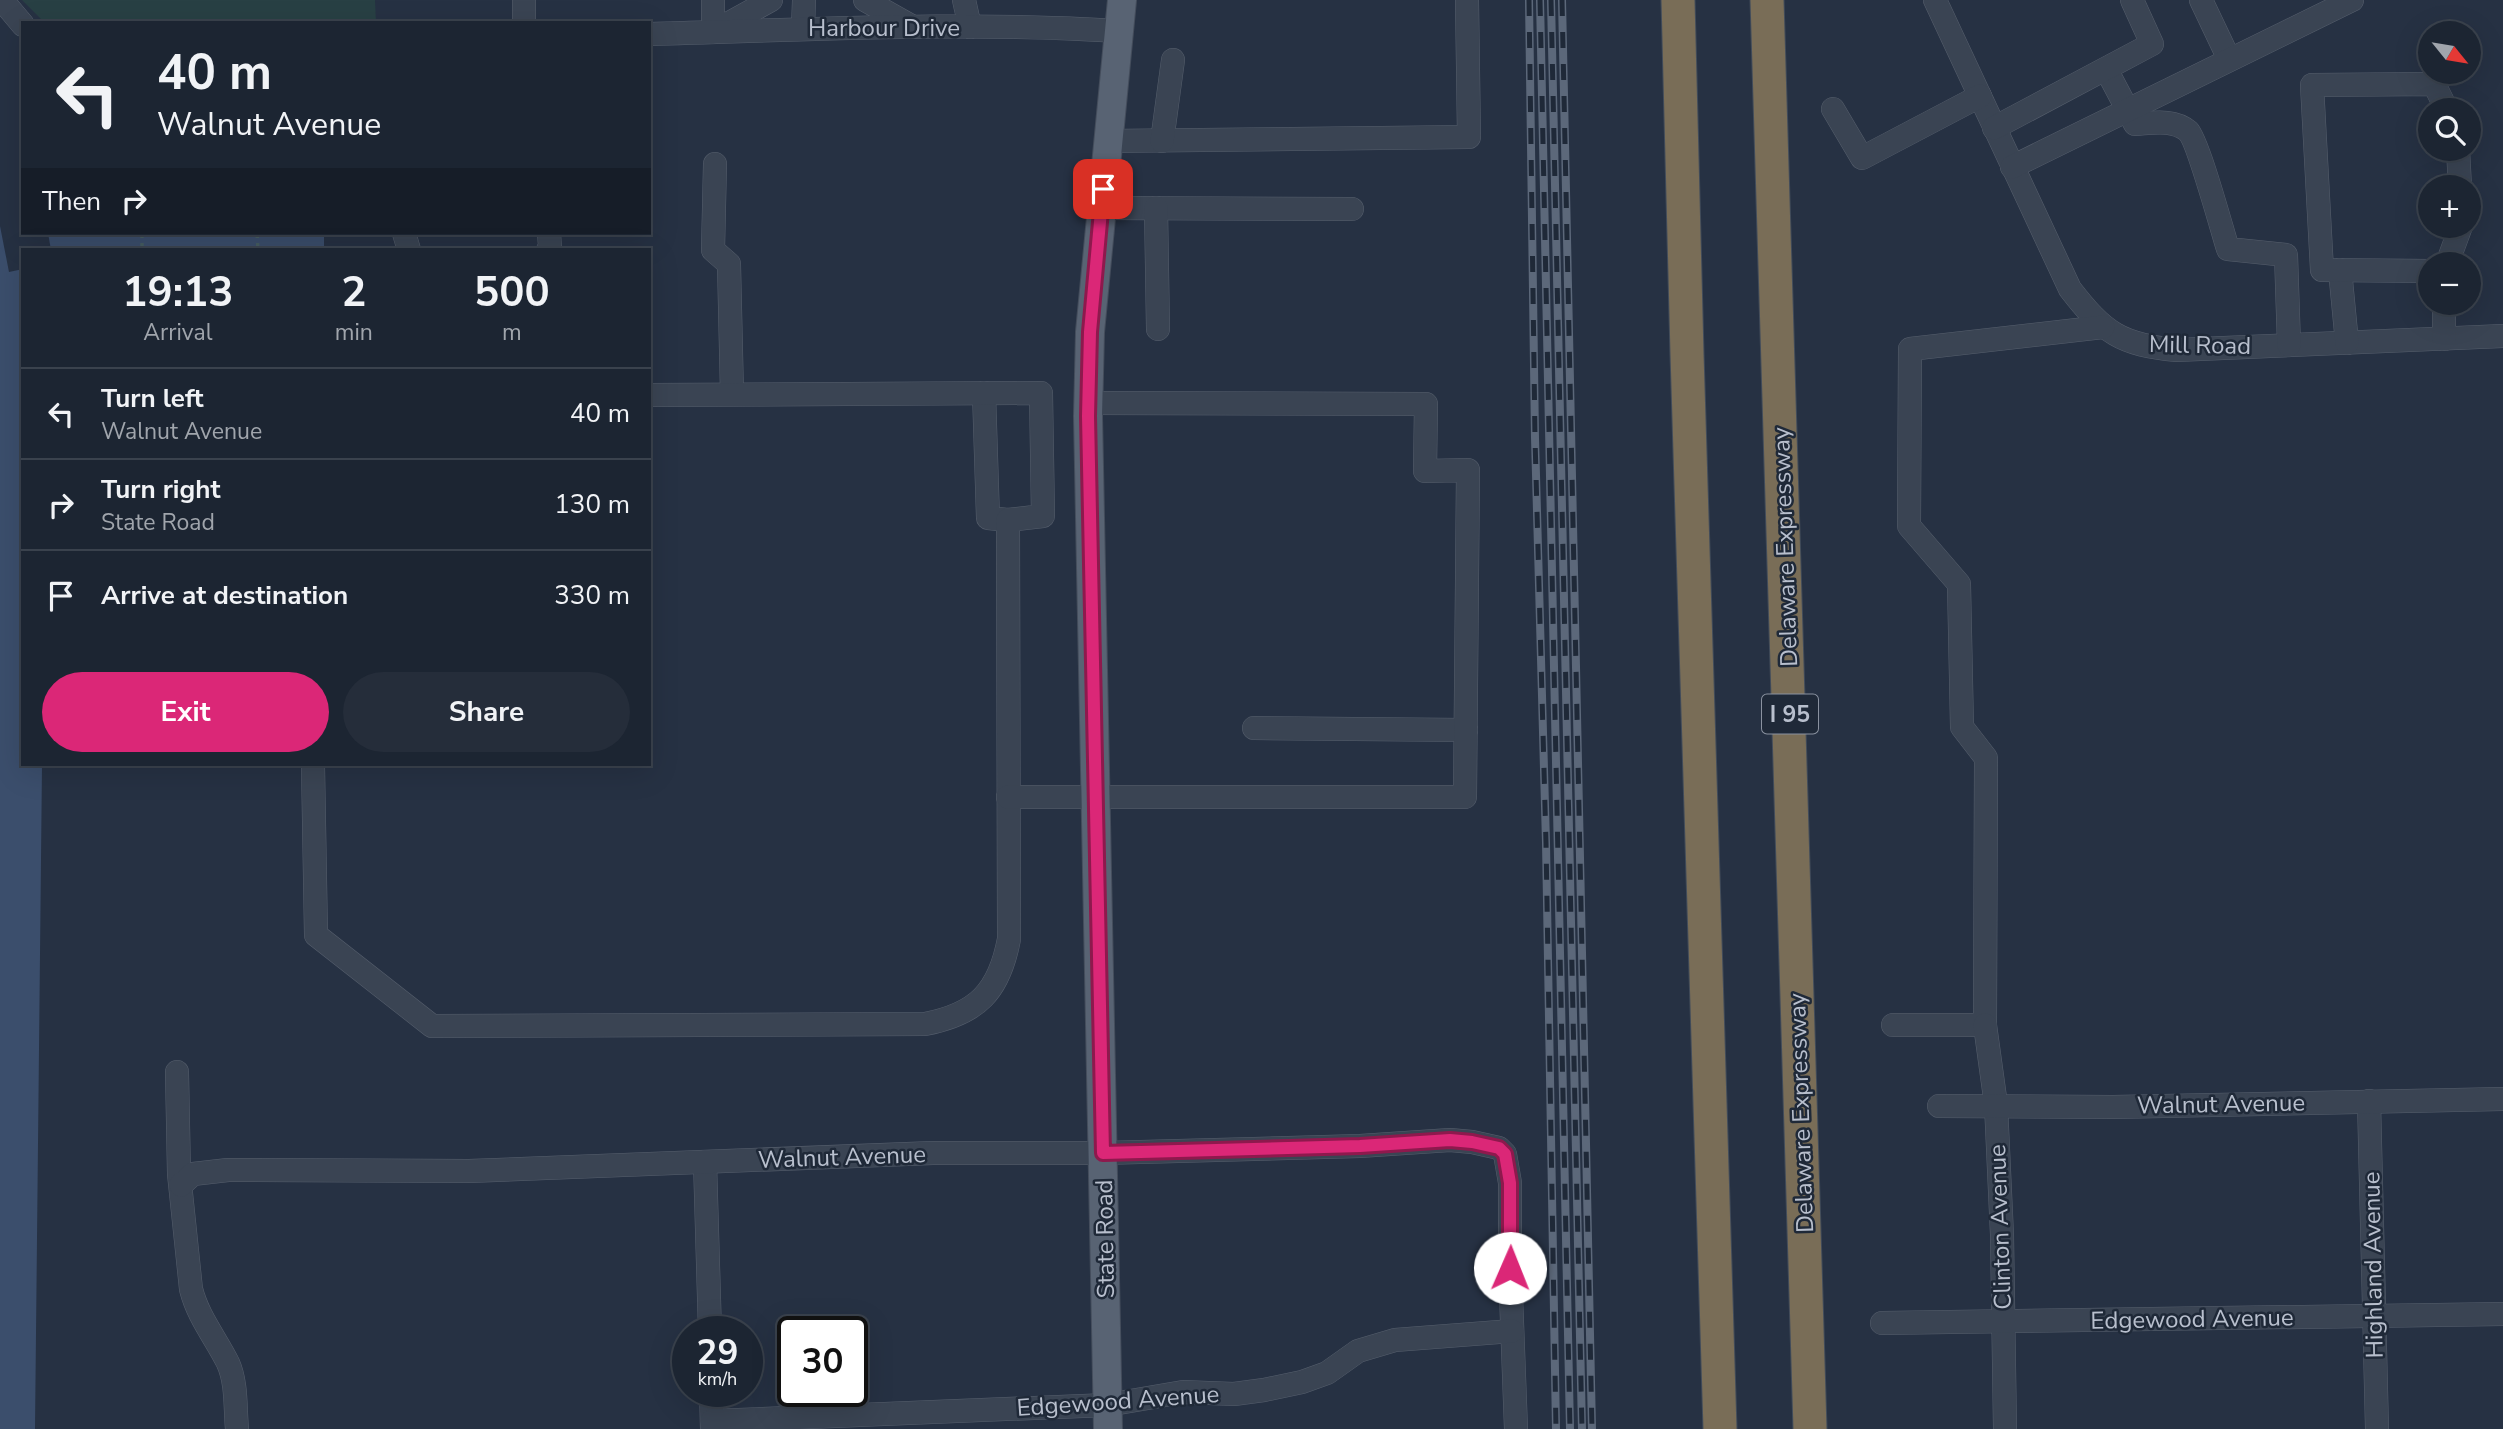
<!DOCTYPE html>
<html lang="en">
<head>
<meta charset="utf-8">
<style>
	:root { --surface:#1c2532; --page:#252d3a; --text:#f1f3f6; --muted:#a0a5ac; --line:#3a424d; --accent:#db2777 }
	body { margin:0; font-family:"Nunito Sans",sans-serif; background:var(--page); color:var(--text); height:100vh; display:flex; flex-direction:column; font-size:26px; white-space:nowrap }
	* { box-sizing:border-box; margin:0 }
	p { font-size:23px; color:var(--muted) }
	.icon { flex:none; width:38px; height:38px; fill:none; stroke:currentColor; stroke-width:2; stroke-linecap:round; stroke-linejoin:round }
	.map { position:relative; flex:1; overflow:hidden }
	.details { position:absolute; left:21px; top:248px; width:630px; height:518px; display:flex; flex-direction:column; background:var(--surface); border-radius:0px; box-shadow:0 7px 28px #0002,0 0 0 2px var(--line) }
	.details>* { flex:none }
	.top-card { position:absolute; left:21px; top:21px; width:630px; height:214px; border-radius:0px; box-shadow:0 7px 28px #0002,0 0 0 2px var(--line); background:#1c2532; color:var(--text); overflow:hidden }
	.needle { width:46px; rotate:120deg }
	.fabs { position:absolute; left:2418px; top:21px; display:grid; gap:14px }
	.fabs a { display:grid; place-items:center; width:63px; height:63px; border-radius:50%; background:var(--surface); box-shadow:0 7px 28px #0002,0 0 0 2px var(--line); font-size:35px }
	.speed { position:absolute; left:672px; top:1316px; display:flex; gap:14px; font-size:35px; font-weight:700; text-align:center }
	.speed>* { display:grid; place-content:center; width:91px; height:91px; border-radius:50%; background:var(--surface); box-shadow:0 7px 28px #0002,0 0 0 2px var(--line); line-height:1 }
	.speed small { font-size:18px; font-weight:400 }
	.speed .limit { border:4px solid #111; border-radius:10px; background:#fff; color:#111 }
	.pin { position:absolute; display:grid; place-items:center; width:60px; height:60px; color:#fff; margin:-30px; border-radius:14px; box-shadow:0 4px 10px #0006 }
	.me { position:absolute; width:77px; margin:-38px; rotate:1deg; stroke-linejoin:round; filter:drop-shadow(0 0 5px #0008) }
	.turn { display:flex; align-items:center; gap:24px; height:147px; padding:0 21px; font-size:32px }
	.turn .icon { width:91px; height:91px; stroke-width:2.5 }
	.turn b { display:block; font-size:49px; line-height:60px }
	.then { display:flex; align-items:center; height:66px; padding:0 21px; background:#0003; gap:14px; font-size:26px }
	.eta { display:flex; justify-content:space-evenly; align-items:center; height:119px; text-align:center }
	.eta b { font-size:42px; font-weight:700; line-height:49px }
	.cta { display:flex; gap:14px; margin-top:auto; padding:14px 21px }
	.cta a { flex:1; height:80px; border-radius:42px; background:var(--accent); color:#fff; font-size:28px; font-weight:700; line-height:80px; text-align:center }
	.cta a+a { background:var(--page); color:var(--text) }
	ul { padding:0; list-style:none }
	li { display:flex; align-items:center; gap:21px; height:91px; padding:0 21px; border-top:2px solid var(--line) }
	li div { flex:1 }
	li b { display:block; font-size:26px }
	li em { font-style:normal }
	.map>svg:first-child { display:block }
	.green { fill:#284044 }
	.water { fill:#3b4e6c }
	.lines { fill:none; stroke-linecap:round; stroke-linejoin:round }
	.minor-casing { stroke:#565f6d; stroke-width:24 }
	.major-casing { stroke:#444d5c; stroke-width:30 }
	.highway-casing { stroke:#424c5a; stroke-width:35 }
	.path { stroke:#465d61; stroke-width:3.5; stroke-dasharray:5 5; stroke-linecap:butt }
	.minor { stroke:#3a4453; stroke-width:23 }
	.major { stroke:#586373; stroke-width:28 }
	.highway { stroke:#796d57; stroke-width:33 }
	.rail-casing { stroke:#5c687a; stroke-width:8 }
	.rail { stroke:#1f2938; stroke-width:5; stroke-dasharray:16; stroke-linecap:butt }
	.route-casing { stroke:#8e194d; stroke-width:18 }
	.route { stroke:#db2777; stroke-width:12 }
	.labels { text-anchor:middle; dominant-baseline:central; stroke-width:5; stroke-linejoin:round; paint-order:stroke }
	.shield { fill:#1f2938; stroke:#8a92a0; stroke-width:2 }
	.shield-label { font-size:23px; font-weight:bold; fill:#b8bfcd }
	.street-label { font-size:24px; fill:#b8bfcd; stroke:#1f2938 }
</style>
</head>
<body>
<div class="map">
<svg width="2503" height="1429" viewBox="0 0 2503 1429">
	<rect width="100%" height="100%" fill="#263143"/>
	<!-- green -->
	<polygon class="green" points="22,0 375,0 376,23 48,23 41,19"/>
	<!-- water -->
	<g class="water">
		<polygon points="0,226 9,272 23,269 23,765 42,765 35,1429 0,1429"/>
		<polygon points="48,233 324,233 324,250 51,250"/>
	</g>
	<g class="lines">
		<!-- minor casing -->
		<g class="minor-casing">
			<g id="minor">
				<polyline points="2,0 23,25"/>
				<polyline points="524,0 524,23"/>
				<polyline points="713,0 713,32 771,0"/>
				<polyline points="865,0 913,27"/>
				<polyline points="964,0 970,27"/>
				<path d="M1935,0L2070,289C2104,333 2121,345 2177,350L2503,336"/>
				<polyline points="2201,0 2229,59"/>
				<polyline points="803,28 804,0"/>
				<path d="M649,34C806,30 963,21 1119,31"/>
				<path d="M2106,69L2135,124C2153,123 2173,119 2188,131C2198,141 2222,230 2228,249L2286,255L2289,345"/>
				<polyline points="1833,109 1862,158 1980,96"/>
				<polyline points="1994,128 2152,44 2132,0"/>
				<polyline points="1107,141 1469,137 1467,0"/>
				<polyline points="1162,141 1173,60"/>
				<polyline points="2458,149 2460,187"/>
				<polyline points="715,164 713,250 729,264 732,394"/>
				<polyline points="2012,167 2352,0"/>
				<polyline points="1101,208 1352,209"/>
				<polyline points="1156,208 1158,329"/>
				<polyline points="404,233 409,250"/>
				<polyline points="548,250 550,247 549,233"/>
				<polyline points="2447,264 2461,226"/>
				<polyline points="2340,270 2347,343"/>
				<polyline points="2431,271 2322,270 2312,85 2434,84 2447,110"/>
				<polyline points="2444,303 2444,339"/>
				<polyline points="984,393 988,518 1008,520"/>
				<polyline points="1254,728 1466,730"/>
				<path d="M313,765L316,935L432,1026L925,1024C977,1014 999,992 1009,939L1008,520L1043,516L1041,393L649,395"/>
				<polyline points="1008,797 1465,797 1468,470 1425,471 1426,404 1088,403"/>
				<polyline points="1893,1025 1985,1025 1986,758 1962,727 1959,584 1909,526 1910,349 2103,327"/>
				<polyline points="1985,1025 1996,1105 2002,1235 2005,1429"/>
				<path d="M177,1072L179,1174L191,1289C198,1317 215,1337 228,1363C237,1383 235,1408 237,1429"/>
				<polyline points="2369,1101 2377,1429"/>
				<polyline points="1939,1106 2113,1107 2503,1099"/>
				<polyline points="705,1162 710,1332"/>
				<polyline points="181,1185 193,1174 228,1170 469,1171 933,1153 1103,1153 1360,1146 1450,1140 1472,1142 1499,1148 1505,1154 1510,1183 1510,1268 1516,1429"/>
				<polyline points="1882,1323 2503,1314"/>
				<polyline points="711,1391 712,1429"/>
				<polyline points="712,1421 1107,1405 1183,1392 1234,1394 1264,1390 1302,1382 1327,1373 1358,1351 1395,1340 1512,1331"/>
			</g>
		</g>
		<!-- major casing -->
		<g class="major-casing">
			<polyline id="major" points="1108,1429 1088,416 1090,332 1122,0"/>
		</g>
		<!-- highway casing -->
		<g class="highway-casing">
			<g id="highway">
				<polyline points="1678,0 1687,354 1720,1429"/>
				<polyline points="1767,0 1810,1429"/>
			</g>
		</g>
		<!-- path -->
		<g class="path">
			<polyline points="142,233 142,250"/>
			<polyline points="257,233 258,250"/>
		</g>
		<!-- minor -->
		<use href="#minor" class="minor"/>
		<!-- major -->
		<use href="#major" class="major"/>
		<!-- highway -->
		<use href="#highway" class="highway"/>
		<!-- rail casing -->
		<g class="rail-casing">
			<g id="rail">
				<polyline points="1529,0 1535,438 1546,843 1556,1429"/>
				<polyline points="1540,0 1570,1429"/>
				<polyline points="1551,0 1582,1429"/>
				<polyline points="1562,0 1592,1429"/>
			</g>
		</g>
		<!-- rail -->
		<use href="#rail" class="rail"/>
	</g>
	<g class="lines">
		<!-- route casing -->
		<g class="route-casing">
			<polyline id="route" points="1103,189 1090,332 1088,416 1103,1153 1360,1146 1450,1140 1472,1142 1499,1148 1505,1154 1510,1183 1510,1268"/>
		</g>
		<!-- route -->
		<use href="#route" class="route"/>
	</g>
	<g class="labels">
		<!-- shield labels -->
		<rect class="shield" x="1762" y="694.5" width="56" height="39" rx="5"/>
		<g class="shield-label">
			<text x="1790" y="714">I 95</text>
		</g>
		<!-- street labels -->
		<g class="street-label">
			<text x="884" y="28">Harbour Drive</text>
			<text transform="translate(2200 345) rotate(1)">Mill Road</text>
			<text transform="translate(1785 547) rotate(-92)">Delaware Expressway</text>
			<text transform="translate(2221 1104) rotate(-1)">Walnut Avenue</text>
			<text transform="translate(1801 1113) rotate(-92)">Delaware Expressway</text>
			<text transform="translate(842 1157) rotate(-2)">Walnut Avenue</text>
			<text transform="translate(2000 1227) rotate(-92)">Clinton Avenue</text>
			<text transform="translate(1105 1239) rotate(-91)">State Road</text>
			<text transform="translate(2373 1265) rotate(-91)">Highland Avenue</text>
			<text transform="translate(2192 1319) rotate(-1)">Edgewood Avenue</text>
			<text transform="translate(1118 1401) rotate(-4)">Edgewood Avenue</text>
		</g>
	</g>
</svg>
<div class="fabs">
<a><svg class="needle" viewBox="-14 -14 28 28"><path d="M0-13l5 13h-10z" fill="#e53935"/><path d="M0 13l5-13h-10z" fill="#a0a5ac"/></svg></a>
<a><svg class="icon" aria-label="search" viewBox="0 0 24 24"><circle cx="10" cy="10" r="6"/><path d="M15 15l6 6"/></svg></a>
<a>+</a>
<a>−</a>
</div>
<div class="speed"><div>29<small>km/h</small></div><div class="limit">30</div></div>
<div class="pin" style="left:1103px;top:189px;background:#d93025"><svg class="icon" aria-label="arrive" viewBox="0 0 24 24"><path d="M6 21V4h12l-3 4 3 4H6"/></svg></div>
<svg class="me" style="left:1510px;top:1268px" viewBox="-20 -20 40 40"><circle r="19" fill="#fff"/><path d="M0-13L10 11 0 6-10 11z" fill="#db2777"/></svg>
<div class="top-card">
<div class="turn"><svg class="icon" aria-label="left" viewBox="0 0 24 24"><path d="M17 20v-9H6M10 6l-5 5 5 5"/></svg><div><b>40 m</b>Walnut Avenue</div></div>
<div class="then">Then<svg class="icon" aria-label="right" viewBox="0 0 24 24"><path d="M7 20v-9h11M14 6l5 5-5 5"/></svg></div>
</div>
<section class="details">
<div class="eta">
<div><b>19:13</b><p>Arrival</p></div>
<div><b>2</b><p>min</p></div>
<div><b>500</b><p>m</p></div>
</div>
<ul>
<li><svg class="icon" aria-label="left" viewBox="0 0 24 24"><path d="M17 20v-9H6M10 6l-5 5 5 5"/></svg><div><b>Turn left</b><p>Walnut Avenue</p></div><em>40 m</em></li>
<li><svg class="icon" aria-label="right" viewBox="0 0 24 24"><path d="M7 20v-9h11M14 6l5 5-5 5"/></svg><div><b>Turn right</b><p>State Road</p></div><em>130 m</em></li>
<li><svg class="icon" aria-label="arrive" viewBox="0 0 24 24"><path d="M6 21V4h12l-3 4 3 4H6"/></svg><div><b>Arrive at destination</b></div><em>330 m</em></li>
</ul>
<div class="cta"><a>Exit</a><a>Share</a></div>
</section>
</div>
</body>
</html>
